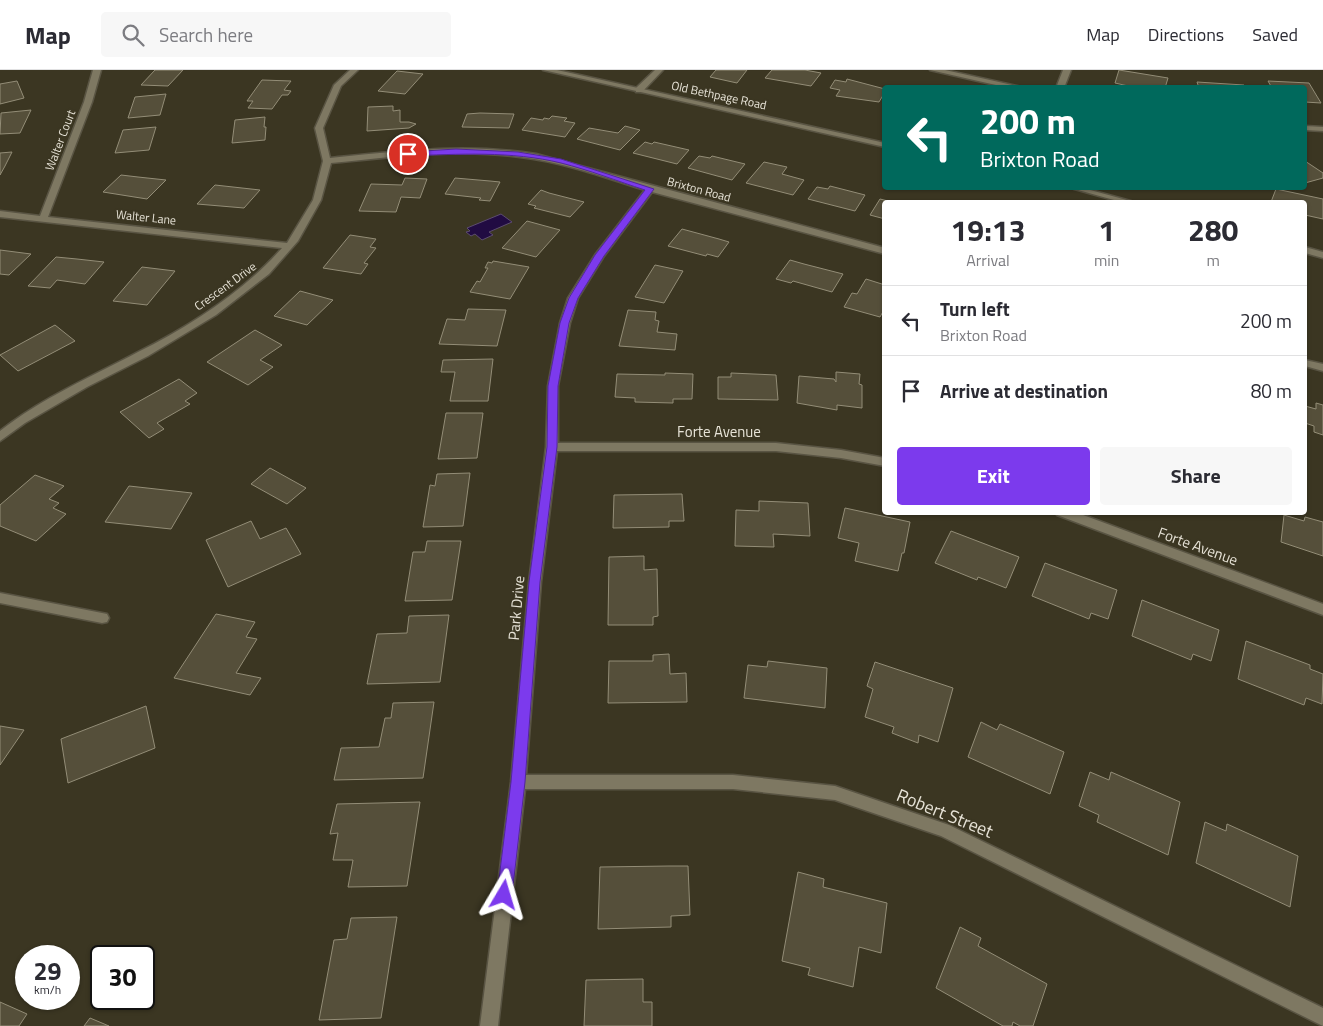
<!DOCTYPE html>
<html lang="en">
<head>
<meta charset="utf-8">
<style>
	:root { --surface:#fff; --page:#f7f7f7; --text:#2b2b33; --muted:#7c7c81; --line:#e1e1e2; --accent:#7c3aed }
	body { margin:0; font-family:"Titillium Web",sans-serif; background:var(--page); color:var(--text); height:100vh; display:flex; flex-direction:column; font-size:19px; white-space:nowrap }
	* { box-sizing:border-box; margin:0 }
	p { font-size:16px; color:var(--muted) }
	.icon { flex:none; width:28px; height:28px; fill:none; stroke:currentColor; stroke-width:2; stroke-linecap:round; stroke-linejoin:round }
	.map { position:relative; flex:1; overflow:hidden }
	.details { position:absolute; left:882px; top:130px; width:425px; height:315px; display:flex; flex-direction:column; background:var(--surface); border-radius:5px; box-shadow:0 1px 4px #0004 }
	.details>* { flex:none }
	.top-card { position:absolute; left:882px; top:15px; width:425px; height:105px; border-radius:5px; box-shadow:0 1px 4px #0004; background:#00695c; color:#fff; overflow:hidden }
	.speed { position:absolute; left:15px; top:875px; display:flex; gap:10px; font-size:25px; font-weight:700; text-align:center }
	.speed>* { display:grid; place-content:center; width:65px; height:65px; border-radius:50%; background:var(--surface); box-shadow:0 1px 4px #0004; line-height:1 }
	.speed small { font-size:12px; font-weight:400 }
	.speed .limit { border:2px solid #111; border-radius:8px; background:#fff; color:#111 }
	.pin { position:absolute; display:grid; place-items:center; width:42px; height:42px; color:#fff; margin:-21px; border:2px solid #fff; border-radius:50%; box-shadow:0 1px 5px #0007 }
	.me { position:absolute; width:55px; margin:-28px; rotate:7deg; stroke-linejoin:round; filter:drop-shadow(0 0 4px #0008) }
	.turn { display:flex; align-items:center; gap:18px; height:105px; padding:0 15px; font-size:22px }
	.turn .icon { width:65px; height:65px; stroke-width:2.5 }
	.turn b { display:block; font-size:35px; line-height:42px }
	.eta { display:flex; justify-content:space-evenly; align-items:center; height:85px; text-align:center }
	.eta b { font-size:30px; font-weight:700; line-height:35px }
	.button { display:flex; gap:10px; margin-top:auto; padding:10px 15px }
	.button a { flex:1; height:58px; border-radius:5px; background:var(--accent); color:#fff; font-size:20px; font-weight:700; line-height:58px; text-align:center }
	.button a+a { background:var(--page); color:var(--text) }
	ul { padding:0; list-style:none }
	li { display:flex; align-items:center; gap:15px; height:70px; padding:0 15px; border-top:1px solid var(--line) }
	li div { flex:1 }
	li b { display:block; font-size:19px }
	li em { font-style:normal }
	header { display:flex; align-items:center; gap:30px; box-sizing:border-box; height:70px; padding:0 25px; background:var(--surface); border-bottom:1px solid var(--line) }
	header strong { font-size:24px }
	nav { display:flex; gap:28px; margin-inline-start:auto; font-size:18px }
	.search { width:350px; height:45px; background:var(--page); display:flex; align-items:center; gap:12px; box-sizing:border-box; padding:0 18px; border-radius:5px; color:var(--muted); font-size:19px }
	.map>svg:first-child { display:block }
	.water { fill:#210b42; stroke:#5c4c6f }
	.building { fill:#554f3a; stroke:#938d77 }
	.lines { fill:none; stroke-linecap:round; stroke-linejoin:round }
	.street-casing { stroke:#595443; stroke-width:3 }
	.secondary-casing { stroke:#595443; stroke-width:3 }
	.street { fill:#7e7862; fill-rule:evenodd }
	.secondary { fill:#7e7862; fill-rule:evenodd }
	.route { fill:#7c3aed; stroke:#51269a }
	.labels { text-anchor:middle; dominant-baseline:central; stroke-width:4; stroke-linejoin:round; paint-order:stroke }
	.far-street-label { font-size:12px; fill:#e7e3d7; stroke:#3b3622 }
	.street-label { font-size:15px; fill:#e7e3d7; stroke:#3b3622 }
	.near-street-label { font-size:18px; fill:#e7e3d7; stroke:#3b3622 }
</style>
</head>
<body>
<header>
<strong>Map</strong>
<div class="search"><svg class="icon" aria-label="search" viewBox="0 0 24 24"><circle cx="10" cy="10" r="6"/><path d="M15 15l6 6"/></svg>Search here</div>
<nav><a>Map</a><a>Directions</a><a>Saved</a></nav>
</header>
<div class="map">
<svg width="1323" height="956" viewBox="0 0 1323 956">
	<rect width="100%" height="100%" fill="#3b3622"/>
	<!-- water -->
	<polygon class="water" points="501,144 512,152 489,162 493,165 482,170 475,164 471,166 466,162 470,161 467,158"/>
	<!-- building -->
	<g class="building">
		<polygon points="155,0 183,0 168,16 141,15"/>
		<polygon points="716,0 747,0 737,13 710,7"/>
		<polygon points="772,0 805,0 821,3 811,16 765,8"/>
		<polygon points="1119,0 1168,8 1165,18 1137,18 1115,13"/>
		<polygon points="397,1 423,4 405,24 378,21"/>
		<polygon points="847,9 885,19 885,22 879,32 836,26 840,20 830,18 835,10 846,12"/>
		<polygon points="262,10 291,11 284,20 291,21 288,25 282,25 272,39 248,38 253,31 247,31"/>
		<polygon points="17,11 24,28 0,34 0,14"/>
		<polygon points="1268,11 1309,13 1321,33 1305,32 1305,18 1272,18"/>
		<polygon points="1197,12 1244,15 1245,18 1199,18"/>
		<polygon points="166,24 160,45 128,48 135,27"/>
		<polygon points="393,36 393,41 400,40 400,52 409,52 416,54 409,58 367,61 368,37"/>
		<polygon points="31,40 20,63 0,64 1,43"/>
		<polygon points="480,43 514,44 509,58 462,57 467,44"/>
		<polygon points="552,46 567,48 564,51 575,53 565,67 522,60 531,48 543,50 544,48 549,49"/>
		<polygon points="265,47 264,57 266,57 265,70 232,73 235,50"/>
		<polygon points="625,56 640,60 620,80 577,69 589,58 618,63"/>
		<polygon points="156,57 149,80 115,83 123,60"/>
		<polygon points="645,72 652,74 654,72 689,80 677,94 633,83"/>
		<polygon points="12,82 5,96 0,105 0,83"/>
		<polygon points="699,86 710,88 712,86 745,94 732,110 688,98"/>
		<polygon points="1305,91 1323,103 1323,108 1305,113"/>
		<polygon points="764,92 787,97 782,104 804,110 793,125 746,113"/>
		<polygon points="121,105 138,107 166,110 147,129 103,122"/>
		<polygon points="405,108 427,109 420,128 401,127 396,142 359,141 371,114 402,115"/>
		<polygon points="455,108 490,111 500,112 490,131 479,130 481,128 445,124"/>
		<polygon points="215,115 260,120 244,138 197,134"/>
		<polygon points="830,116 865,125 855,141 808,129 817,117 828,119"/>
		<polygon points="1276,119 1323,129 1323,149 1305,145 1305,132 1271,132"/>
		<polygon points="541,120 549,123 584,132 570,147 534,138 536,136 528,134"/>
		<polygon points="880,129 892,132 885,132 885,149 870,145"/>
		<polygon points="527,151 560,160 536,187 502,178"/>
		<polygon points="682,159 719,169 729,172 718,187 707,184 706,186 668,176"/>
		<polygon points="350,165 376,169 370,177 376,178 364,193 368,194 361,204 323,198"/>
		<polygon points="0,180 31,184 9,205 0,204"/>
		<polygon points="56,187 77,189 104,192 85,214 57,210 50,218 28,216"/>
		<polygon points="790,190 804,194 843,204 832,222 793,211 791,213 776,209"/>
		<polygon points="493,191 529,197 510,229 470,222 477,211 480,212 488,198 485,198 488,192 492,193"/>
		<polygon points="655,195 683,201 664,233 635,227"/>
		<polygon points="142,197 175,201 147,235 113,231"/>
		<polygon points="866,209 885,215 885,238 880,247 844,237 852,223 857,224"/>
		<polygon points="300,221 333,230 307,255 274,246"/>
		<polygon points="468,239 506,240 497,276 439,274 447,249 465,250"/>
		<polygon points="628,240 656,242 655,250 659,251 657,262 677,264 675,280 619,276"/>
		<polygon points="55,255 75,271 18,301 0,285"/>
		<polygon points="255,260 282,275 260,290 273,297 248,315 207,292"/>
		<polygon points="493,289 488,331 450,331 455,302 441,302 443,290"/>
		<polygon points="836,302 860,304 859,314 862,315 862,338 837,335 837,340 797,333 799,306 834,309 836,312"/>
		<polygon points="665,303 693,304 692,329 673,329 673,333 635,332 635,328 615,327 617,304 665,305"/>
		<polygon points="731,303 776,305 778,330 718,329 718,307 731,307"/>
		<polygon points="179,309 197,323 185,331 190,334 157,353 164,359 149,368 120,342"/>
		<polygon points="1316,333 1323,335 1323,365 1314,362 1314,356 1305,353 1305,336 1316,339"/>
		<polygon points="446,343 483,343 477,388 438,389"/>
		<polygon points="270,398 306,418 287,434 251,414"/>
		<polygon points="470,403 463,456 423,457 430,415 435,416 437,404"/>
		<polygon points="35,405 64,416 49,429 59,433 53,438 66,444 36,471 0,456 0,435"/>
		<polygon points="129,416 192,423 171,459 105,452"/>
		<polygon points="682,424 684,451 669,451 669,457 613,458 614,425"/>
		<polygon points="759,431 808,433 810,466 773,464 774,477 735,476 736,440 759,441"/>
		<polygon points="845,438 910,452 904,483 902,483 898,501 855,491 859,473 838,468"/>
		<polygon points="1284,445 1304,451 1305,447 1323,452 1323,486 1281,472"/>
		<polygon points="251,451 260,469 286,458 301,484 228,517 206,470"/>
		<polygon points="951,461 1019,487 1006,518 978,507 977,510 935,493"/>
		<polygon points="427,471 461,471 452,530 405,531 413,482 425,482"/>
		<polygon points="644,486 644,500 657,499 658,546 653,547 653,555 608,555 609,487"/>
		<polygon points="1045,493 1117,520 1108,549 1091,543 1089,549 1032,526"/>
		<polygon points="1142,530 1219,560 1211,591 1193,584 1191,590 1132,566"/>
		<polygon points="216,544 255,552 246,567 257,569 236,603 261,608 250,625 174,608"/>
		<polygon points="449,545 440,612 367,614 377,564 407,563 409,546"/>
		<polygon points="1246,571 1310,595 1310,599 1323,604 1322,634 1306,628 1304,635 1238,609"/>
		<polygon points="669,584 670,604 686,603 687,632 608,633 609,591 653,591 653,585"/>
		<polygon points="768,591 827,598 825,638 744,628 748,595 767,597"/>
		<polygon points="875,592 953,618 938,672 919,665 918,673 892,663 894,657 865,647 873,619 867,616"/>
		<polygon points="434,632 423,708 334,710 341,678 379,677 385,648 391,648 393,633"/>
		<polygon points="146,636 155,678 68,713 61,669"/>
		<polygon points="981,652 997,660 1000,654 1064,682 1050,724 968,687"/>
		<polygon points="0,656 24,660 0,695"/>
		<polygon points="1090,702 1109,710 1111,702 1180,732 1168,785 1097,752 1099,745 1079,736"/>
		<polygon points="420,732 407,816 348,817 353,790 333,790 338,763 330,764 337,734"/>
		<polygon points="1205,752 1226,761 1227,754 1298,786 1290,837 1196,793"/>
		<polygon points="669,796 688,796 690,845 671,846 671,857 598,859 600,797"/>
		<polygon points="798,802 824,809 823,817 887,833 881,883 859,877 853,917 808,905 810,898 782,891"/>
		<polygon points="397,847 381,948 319,950 334,870 347,869 351,848"/>
		<polygon points="960,857 981,868 978,876 1047,914 1033,956 1020,956 1013,952 1012,956 1003,956 936,918"/>
		<polygon points="643,909 643,932 652,932 652,956 584,956 586,910"/>
		<polygon points="0,932 27,944 19,956 0,956"/>
		<polygon points="90,948 109,956 84,956"/>
	</g>
	<g class="lines">
		<!-- street casing -->
		<g class="street-casing">
			<g id="street">
				<path d="M93,0H101L92,32L48,147L287,173L313,130L323,91L315,58L334,15L350,0H358L341,16L323,58L330,88C399,81 467,73 536,84L885,178V184L652,122L604,186L578,228L570,253L558,316V373H776L841,380L885,388V396L841,388L776,381H557L541,512L526,705H733L835,716L949,755L1323,938V956L941,766L835,730L733,719H525L498,956H480L511,712L529,512L546,377L548,316L560,253L568,228L595,185L645,120C604,107 563,92 520,87C457,78 393,87 331,93L321,130L298,171L269,204L216,245L148,286L87,317L25,353L0,371V361C42,328 91,307 138,282C190,256 243,222 282,178L0,147V141L40,146L84,32Z"/>
				<polygon points="655,0 663,0 642,22 636,22 636,18"/>
				<polygon points="930,0 945,0 1026,18 1009,18"/>
				<polygon points="1063,0 1071,0 1064,18 1056,18"/>
				<polygon points="1305,56 1323,57 1323,61 1305,60"/>
				<polygon points="1305,290 1323,294 1323,301 1305,296"/>
				<polygon points="1055,442 1075,442 1323,534 1323,545 1057,445"/>
				<polygon points="0,523 102,543 107,544 109,548 107,552 102,553 0,533"/>
			</g>
		</g>
		<!-- secondary casing -->
		<g class="secondary-casing">
			<g id="secondary">
				<polygon points="543,0 557,0 885,73 885,77"/>
				<polygon points="1071,118 1083,118 1134,132 1121,132"/>
				<polygon points="1305,177 1323,182 1323,188 1305,183"/>
			</g>
		</g>
		<!-- street -->
		<use href="#street" class="street"/>
		<!-- secondary -->
		<use href="#secondary" class="secondary"/>
	</g>
	<!-- route -->
	<path class="route" d="M456,79L518,82L561,89L654,119L604,186L578,228L569,253L558,316L557,377L540,512L525,712L512,825L510,830L504,832L499,830L497,825L511,712L529,512L547,377L548,316L560,253L569,228L595,185L645,120C617,111 589,100 561,93C512,81 458,84 408,86L404,84L408,82Z"/>
	<g class="labels">
		<!-- far-street labels -->
		<g class="far-street-label">
			<text transform="translate(719 25) rotate(12)">Old Bethpage Road</text>
			<text transform="translate(60 70) rotate(-69)">Walter Court</text>
			<text transform="translate(699 119) rotate(15)">Brixton Road</text>
			<text transform="translate(146 147) rotate(6)">Walter Lane</text>
			<text transform="translate(225 216) rotate(-36)">Crescent Drive</text>
		</g>
		<!-- street labels -->
		<g class="street-label">
			<text x="719" y="361">Forte Avenue</text>
			<text transform="translate(1198 476) rotate(20)">Forte Avenue</text>
			<text transform="translate(516 538) rotate(-85)">Park Drive</text>
		</g>
		<!-- near-street labels -->
		<g class="near-street-label">
			<text transform="translate(945 743) rotate(22)">Robert Street</text>
		</g>
	</g>
</svg>
<div class="speed"><div>29<small>km/h</small></div><div class="limit">30</div></div>
<div class="pin" style="left:408px;top:84px;background:#d93025"><svg class="icon" aria-label="arrive" viewBox="0 0 24 24"><path d="M6 21V4h12l-3 4 3 4H6"/></svg></div>
<svg class="me" style="left:504px;top:825px" viewBox="-20 -20 40 40"><path d="M0-17L14 15 0 8-14 15z" fill="#7c3aed" stroke="#fff" stroke-width="4"/></svg>
<div class="top-card">
<div class="turn"><svg class="icon" aria-label="left" viewBox="0 0 24 24"><path d="M17 20v-9H6M10 6l-5 5 5 5"/></svg><div><b>200 m</b>Brixton Road</div></div>
</div>
<section class="details">
<div class="eta">
<div><b>19:13</b><p>Arrival</p></div>
<div><b>1</b><p>min</p></div>
<div><b>280</b><p>m</p></div>
</div>
<ul>
<li><svg class="icon" aria-label="left" viewBox="0 0 24 24"><path d="M17 20v-9H6M10 6l-5 5 5 5"/></svg><div><b>Turn left</b><p>Brixton Road</p></div><em>200 m</em></li>
<li><svg class="icon" aria-label="arrive" viewBox="0 0 24 24"><path d="M6 21V4h12l-3 4 3 4H6"/></svg><div><b>Arrive at destination</b></div><em>80 m</em></li>
</ul>
<div class="button"><a>Exit</a><a>Share</a></div>
</section>
</div>
</body>
</html>
